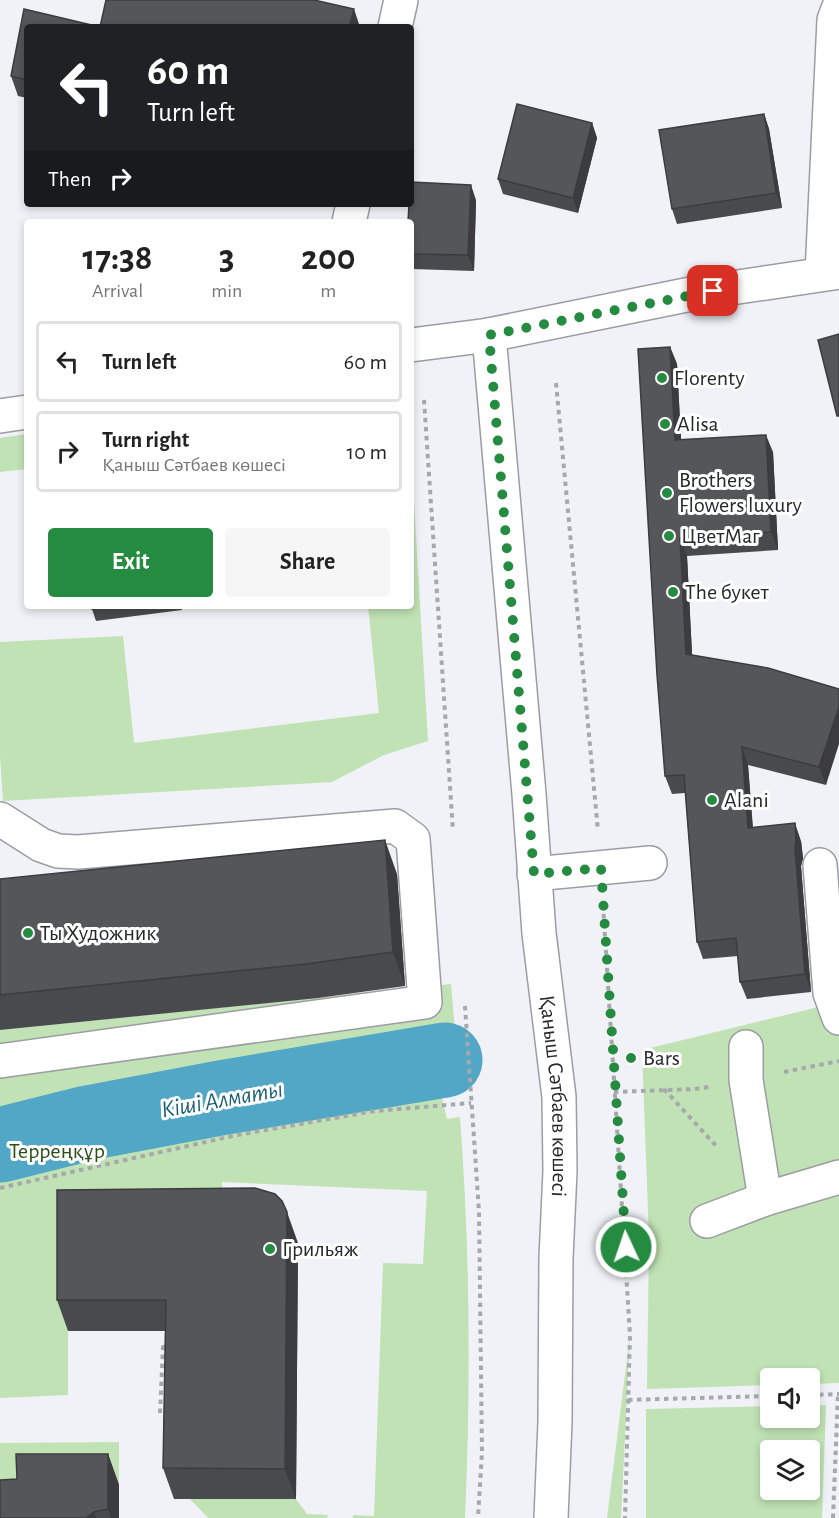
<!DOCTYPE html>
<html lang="en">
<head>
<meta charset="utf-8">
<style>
	:root { --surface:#fff; --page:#f6f6f6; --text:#222; --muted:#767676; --line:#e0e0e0; --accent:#258b40 }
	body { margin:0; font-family:"Alegreya Sans",sans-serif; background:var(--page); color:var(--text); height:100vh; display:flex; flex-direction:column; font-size:22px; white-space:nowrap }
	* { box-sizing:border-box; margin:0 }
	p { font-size:20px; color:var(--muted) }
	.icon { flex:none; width:33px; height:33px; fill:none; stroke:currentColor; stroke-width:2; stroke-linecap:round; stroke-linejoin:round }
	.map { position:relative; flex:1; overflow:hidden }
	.sheet { position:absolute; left:24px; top:219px; width:390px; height:390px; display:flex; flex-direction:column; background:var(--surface); border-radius:6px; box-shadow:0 3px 9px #0003 }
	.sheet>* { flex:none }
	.banner { position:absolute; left:24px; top:24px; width:390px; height:183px; border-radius:6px; box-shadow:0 3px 9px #0003; background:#202124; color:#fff; overflow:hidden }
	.controls { position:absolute; left:760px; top:1368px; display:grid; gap:12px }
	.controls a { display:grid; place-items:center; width:60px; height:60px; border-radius:6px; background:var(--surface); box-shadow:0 3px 9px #0003; font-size:30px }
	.pin { position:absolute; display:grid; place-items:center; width:51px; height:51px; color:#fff; margin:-26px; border-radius:12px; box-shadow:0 3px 9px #0006 }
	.me { position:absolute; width:66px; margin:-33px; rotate:357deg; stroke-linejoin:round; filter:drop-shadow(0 0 4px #0008) }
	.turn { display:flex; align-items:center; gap:21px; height:126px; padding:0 24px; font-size:27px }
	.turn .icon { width:78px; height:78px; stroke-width:2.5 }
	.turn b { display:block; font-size:42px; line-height:51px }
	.then { display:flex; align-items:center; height:57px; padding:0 24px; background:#0003; gap:12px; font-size:22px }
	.eta { display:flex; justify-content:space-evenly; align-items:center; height:102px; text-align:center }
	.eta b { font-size:36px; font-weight:700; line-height:42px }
	.button { display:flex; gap:12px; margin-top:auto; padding:12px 24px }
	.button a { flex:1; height:69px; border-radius:6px; background:var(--accent); color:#fff; font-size:24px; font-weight:700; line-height:69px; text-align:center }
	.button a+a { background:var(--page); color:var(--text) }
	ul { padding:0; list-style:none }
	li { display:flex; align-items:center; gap:18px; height:81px; margin:0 12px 9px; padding:0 12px; border:3px solid var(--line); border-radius:6px }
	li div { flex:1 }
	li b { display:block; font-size:22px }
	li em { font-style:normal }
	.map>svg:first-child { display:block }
	.green { fill:#c0e2b4; fill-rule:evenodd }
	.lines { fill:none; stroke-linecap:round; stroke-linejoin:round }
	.river { stroke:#52a7c7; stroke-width:75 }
	.minor-casing { stroke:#9c9da2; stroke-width:36 }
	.path { stroke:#a7a8ac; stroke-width:4; stroke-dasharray:4.5 4.5; stroke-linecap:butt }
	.minor { stroke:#fff; stroke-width:33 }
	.wall { fill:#494a4d }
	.shaded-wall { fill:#3c3c3f }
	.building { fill:#55565a; stroke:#3c3c3f; stroke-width:1.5 }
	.route { stroke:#258b40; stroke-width:10; stroke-dasharray:0 18 }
	.poi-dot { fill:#258b40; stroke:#fff; stroke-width:2 }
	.labels { text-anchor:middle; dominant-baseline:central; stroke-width:6; stroke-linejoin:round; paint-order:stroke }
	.poi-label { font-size:22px; fill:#27282a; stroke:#fff; text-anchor:start }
	.street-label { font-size:22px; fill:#27282a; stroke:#fff }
	.park-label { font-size:22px; fill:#265015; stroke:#fff }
	.water-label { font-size:24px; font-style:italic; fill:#1a5e74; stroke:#fff }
</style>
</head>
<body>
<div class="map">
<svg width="839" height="1518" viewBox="0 0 839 1518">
	<rect width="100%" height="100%" fill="#f1f2f7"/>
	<!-- green -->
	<g class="green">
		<polygon points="27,434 27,469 0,472 0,438"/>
		<polygon points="411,451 428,741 384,755 332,782 3,801 0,756 0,642 123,636 134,743 379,713 368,606 411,606"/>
		<path d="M451,984L456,1042L430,1047L447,1119L460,1117C470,1251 471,1384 465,1518H353V1515L374,1516L383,1263L423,1264L427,1191L222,1182V1220L68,1221V1395L0,1398V1030Z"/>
		<polygon points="839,1002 839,1383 810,1384 810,1378 771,1378 771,1385 647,1389 649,1238 642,1050"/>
		<polygon points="630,1335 621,1518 607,1518"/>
		<path d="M826,1405L822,1518H646V1409L771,1406V1418H810V1406ZM771,1450H810V1490H771Z"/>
		<polygon points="119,1442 119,1485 28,1485 0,1510 0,1443"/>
		<polygon points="190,1499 296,1499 307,1514 328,1515 327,1518 208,1518"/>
	</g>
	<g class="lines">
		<!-- river -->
		<polyline class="river" points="0,1145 88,1123 220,1098 445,1060"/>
		<!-- minor casing -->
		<g class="minor-casing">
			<g id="minor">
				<polyline points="395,27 401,0"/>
				<polyline points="349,222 353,204"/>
				<polyline points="822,274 834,20 839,7"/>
				<path id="s1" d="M489,335L529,794L539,933L559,1097L560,1171L556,1258L555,1422L551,1518"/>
				<polyline points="411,345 489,335 691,294 839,272"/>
				<polyline points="0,416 27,412"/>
				<polyline points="0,819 41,845 58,851 78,852 395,826 413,839 425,1002 0,1061"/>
				<polyline points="820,865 830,993 839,1018"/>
				<polyline points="534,874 650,863"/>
				<polyline points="746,1047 746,1080 765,1199"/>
				<polyline points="707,1221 765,1199 839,1177"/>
			</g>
		</g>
		<!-- path -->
		<g class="path">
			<polyline points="556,383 598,831"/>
			<polyline points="424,400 453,831"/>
			<polyline points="603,905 630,1335 625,1518"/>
			<polyline points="465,1006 479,1212 482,1452 478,1518"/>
			<polyline points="784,1072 839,1061"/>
			<polyline points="664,1089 718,1148"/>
			<polyline points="614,1092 694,1089 709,1087"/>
			<polyline points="0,1188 237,1135 375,1111 471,1103"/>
			<polyline points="810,1395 839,1394"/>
			<polyline points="628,1400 771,1396"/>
			<polyline points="160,1413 163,1347 170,1347"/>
			<polyline points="833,1518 838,1394"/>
		</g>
		<!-- minor -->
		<use href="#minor" class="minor"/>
	</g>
	<!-- wall -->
	<g class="wall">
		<polygon points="27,27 27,98 18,96 11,76"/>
		<polygon points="764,114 769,129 782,208 677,224 672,209"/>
		<polygon points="592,123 597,138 578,213 503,194 498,179"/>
		<polygon points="476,200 474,271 412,269 411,265 411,222"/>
		<polygon points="670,347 677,364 681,440 773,452 778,550 687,556 692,655 839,689 826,785 748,765 753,828 801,841 803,858 801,866 811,992 747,999 740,982 738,956 703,959 697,942 685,793 672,794 665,776"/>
		<polygon points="91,606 182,606 182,610 96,621"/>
		<polygon points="397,874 405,986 318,998 0,1030 0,879"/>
		<polygon points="298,1243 296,1499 174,1499 163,1468 165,1331 68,1331 57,1300"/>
		<polygon points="108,1454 119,1485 119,1518 0,1518 17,1479"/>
	</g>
	<!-- shaded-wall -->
	<g class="shaded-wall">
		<polygon points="354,9 360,27 349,27"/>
		<polygon points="764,114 769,129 782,208 776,193"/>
		<polygon points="592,123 597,138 578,213 573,198"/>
		<polygon points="471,185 476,200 474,271 468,255"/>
		<polygon points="670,347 677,364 682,457 675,440"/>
		<polygon points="766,435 773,452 778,550 771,532"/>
		<polygon points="680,538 687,556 693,672 686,654"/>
		<polygon points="839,707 839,744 826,785 819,767"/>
		<polygon points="742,747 748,765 754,846 748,828"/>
		<polygon points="795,823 801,841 803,858 801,866 811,992 805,974 795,849"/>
		<polygon points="385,840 397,874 405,986 393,952"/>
		<polygon points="287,1212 298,1243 296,1499 285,1469"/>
		<polygon points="108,1454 119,1485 119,1518 111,1518 108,1509"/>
		<polygon points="94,1512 96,1518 86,1518"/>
	</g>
	<!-- building -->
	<g class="building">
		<polygon points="106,0 314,0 354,9 349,27 100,27"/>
		<polygon points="24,9 100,27 27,27 27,80 11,76"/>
		<polygon points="517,104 592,123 573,198 498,179"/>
		<polygon points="764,114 776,193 672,209 659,130"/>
		<polygon points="411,182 471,185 468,255 411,254 411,222 408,222 409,204 411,204"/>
		<polygon points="839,334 839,416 837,416 818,340"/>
		<polygon points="670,347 675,440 766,435 771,532 680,538 686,654 768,668 839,689 839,707 819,767 742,747 748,828 795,823 796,840 795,849 805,974 740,982 736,938 697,942 684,775 665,776 657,675 638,349"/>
		<polygon points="91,606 117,606 92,609"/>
		<polygon points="385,840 393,952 306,964 0,995 0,879"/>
		<polygon points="255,1188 275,1194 282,1201 287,1212 285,1469 163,1468 166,1300 57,1300 57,1190"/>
		<polygon points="16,1454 108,1454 108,1509 94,1512 86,1518 0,1518 0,1480 17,1479"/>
	</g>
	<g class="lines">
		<!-- route -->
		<polyline class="route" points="626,1247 601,868 534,874 489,335 713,291"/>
	</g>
	<!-- markers -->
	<g class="poi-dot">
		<circle cx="662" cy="378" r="6"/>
		<circle cx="665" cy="424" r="6"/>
		<circle cx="667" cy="493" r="6"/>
		<circle cx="669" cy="536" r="6"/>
		<circle cx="673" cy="592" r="6"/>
		<circle cx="712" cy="800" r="6"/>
		<circle cx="28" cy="933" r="6"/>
		<circle cx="631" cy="1058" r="6"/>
		<circle cx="270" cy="1249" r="6"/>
	</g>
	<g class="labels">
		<!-- poi labels -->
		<g class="poi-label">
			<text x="674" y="378">Florenty</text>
			<text x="677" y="424">Alisa</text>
			<text x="679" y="480">Brothers<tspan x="679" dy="25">Flowers luxury</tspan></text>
			<text x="681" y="536">ЦветМаг</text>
			<text x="685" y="592">The букет</text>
			<text x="724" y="800">Alani</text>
			<text x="40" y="933">Ты Художник</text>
			<text x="643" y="1058">Bars</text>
			<text x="282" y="1249">Грильяж</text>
		</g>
		<!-- street labels -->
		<g class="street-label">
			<text stroke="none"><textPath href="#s1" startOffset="764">Қаныш Сәтбаев көшесі</textPath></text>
		</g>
		<!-- park labels -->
		<g class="park-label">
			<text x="57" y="1151">Терреңқұр</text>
		</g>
		<!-- water labels -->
		<g class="water-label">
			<text transform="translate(222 1100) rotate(-10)">Кіші Алматы</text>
		</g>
	</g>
</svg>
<div class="controls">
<a><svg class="icon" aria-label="sound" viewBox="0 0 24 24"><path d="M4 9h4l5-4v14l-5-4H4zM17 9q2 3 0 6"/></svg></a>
<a><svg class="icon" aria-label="layers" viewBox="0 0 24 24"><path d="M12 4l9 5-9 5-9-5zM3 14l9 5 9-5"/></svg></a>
</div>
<div class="pin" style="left:713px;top:291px;background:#d93025"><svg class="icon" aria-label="arrive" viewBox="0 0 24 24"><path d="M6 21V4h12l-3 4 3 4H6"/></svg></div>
<svg class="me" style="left:626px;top:1247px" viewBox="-20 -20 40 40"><circle r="17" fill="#258b40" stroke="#fff" stroke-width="3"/><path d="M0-11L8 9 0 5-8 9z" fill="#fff"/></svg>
<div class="banner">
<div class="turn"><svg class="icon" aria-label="left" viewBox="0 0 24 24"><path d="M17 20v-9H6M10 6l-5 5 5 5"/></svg><div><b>60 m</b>Turn left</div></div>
<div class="then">Then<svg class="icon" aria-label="right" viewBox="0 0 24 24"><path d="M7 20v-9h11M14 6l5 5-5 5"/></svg></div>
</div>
<section class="sheet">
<div class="eta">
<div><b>17:38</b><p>Arrival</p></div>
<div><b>3</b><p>min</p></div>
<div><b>200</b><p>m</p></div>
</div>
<ul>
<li><svg class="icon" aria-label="left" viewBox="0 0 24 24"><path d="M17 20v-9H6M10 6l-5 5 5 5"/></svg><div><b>Turn left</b></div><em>60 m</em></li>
<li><svg class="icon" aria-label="right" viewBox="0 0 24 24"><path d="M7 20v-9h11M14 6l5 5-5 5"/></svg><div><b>Turn right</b><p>Қаныш Сәтбаев көшесі</p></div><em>10 m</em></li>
</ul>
<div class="button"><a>Exit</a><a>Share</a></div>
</section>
</div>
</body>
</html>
